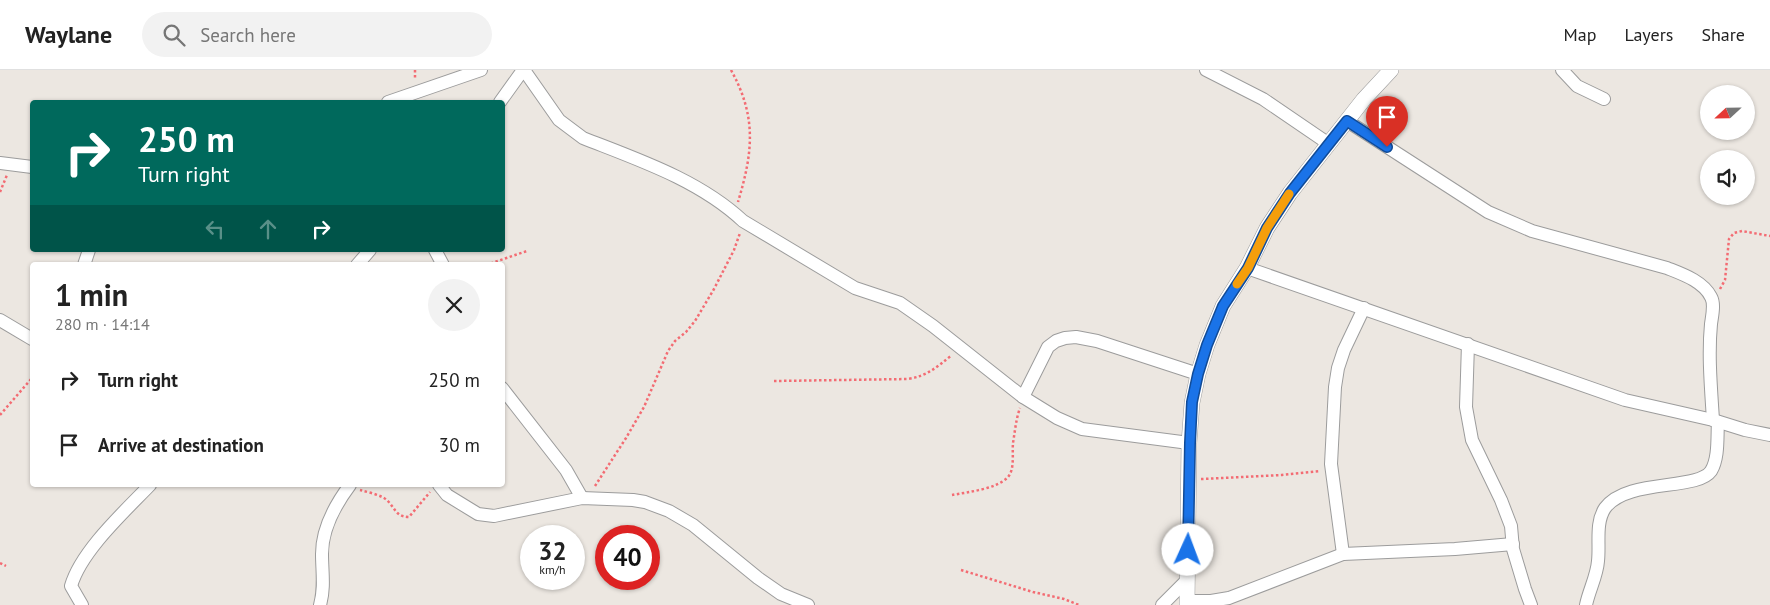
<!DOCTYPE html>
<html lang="en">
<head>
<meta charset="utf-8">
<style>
	:root { --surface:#fff; --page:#f2f2f2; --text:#222; --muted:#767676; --line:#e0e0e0 }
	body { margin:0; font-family:"PT Sans",sans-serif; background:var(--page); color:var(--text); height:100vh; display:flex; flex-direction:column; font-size:19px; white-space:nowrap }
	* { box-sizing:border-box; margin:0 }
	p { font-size:16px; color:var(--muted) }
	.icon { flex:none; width:28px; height:28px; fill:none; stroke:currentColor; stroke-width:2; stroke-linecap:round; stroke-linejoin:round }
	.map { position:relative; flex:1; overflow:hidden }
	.drawer { position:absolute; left:30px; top:192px; width:475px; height:225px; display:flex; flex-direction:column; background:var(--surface); border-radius:5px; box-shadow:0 1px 4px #0004 }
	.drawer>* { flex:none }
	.hud { position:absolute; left:30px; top:30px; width:475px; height:152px; border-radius:5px; box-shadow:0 1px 4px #0004; background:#00695c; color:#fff; overflow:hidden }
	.needle { width:32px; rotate:248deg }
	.fabs { position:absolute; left:1700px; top:15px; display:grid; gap:10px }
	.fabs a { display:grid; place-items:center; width:55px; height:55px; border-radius:50%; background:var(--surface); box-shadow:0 1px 4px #0004; font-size:25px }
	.speed { position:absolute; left:520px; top:455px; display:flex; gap:10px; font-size:25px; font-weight:700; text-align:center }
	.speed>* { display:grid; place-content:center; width:65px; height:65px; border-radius:50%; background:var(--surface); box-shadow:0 1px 4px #0004; line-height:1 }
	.speed small { font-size:12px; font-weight:400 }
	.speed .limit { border:8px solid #d22; background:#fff; color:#111 }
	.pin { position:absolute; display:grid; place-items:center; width:42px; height:42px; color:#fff; margin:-51px -21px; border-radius:50% 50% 50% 0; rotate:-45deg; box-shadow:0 0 5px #0007 }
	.pin .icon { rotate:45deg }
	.me { position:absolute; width:55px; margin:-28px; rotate:2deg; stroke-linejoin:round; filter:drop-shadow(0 0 4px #0008) }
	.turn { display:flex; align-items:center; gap:18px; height:105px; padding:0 25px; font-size:22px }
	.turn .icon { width:65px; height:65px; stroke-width:2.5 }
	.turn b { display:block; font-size:35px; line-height:42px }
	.lanes { display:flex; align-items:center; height:48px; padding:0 25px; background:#0003; justify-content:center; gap:25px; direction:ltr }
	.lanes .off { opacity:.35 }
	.round { display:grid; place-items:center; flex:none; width:52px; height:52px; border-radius:26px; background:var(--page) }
	.summary { display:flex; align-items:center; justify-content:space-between; height:85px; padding:0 25px }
	h1 { font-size:30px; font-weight:800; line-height:38px }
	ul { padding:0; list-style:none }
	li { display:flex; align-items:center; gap:15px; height:65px; padding:0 25px }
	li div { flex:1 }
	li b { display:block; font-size:19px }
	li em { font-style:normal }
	header { display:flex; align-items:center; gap:30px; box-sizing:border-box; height:70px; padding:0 25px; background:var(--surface); border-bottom:1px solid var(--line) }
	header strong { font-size:24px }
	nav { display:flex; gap:28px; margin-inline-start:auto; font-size:18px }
	.search { width:350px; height:45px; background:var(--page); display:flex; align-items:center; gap:12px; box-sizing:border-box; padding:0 18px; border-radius:28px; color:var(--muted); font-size:19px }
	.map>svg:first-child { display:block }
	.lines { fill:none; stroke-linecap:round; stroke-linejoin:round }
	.minor-casing { stroke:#9c9c9c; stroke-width:14 }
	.tertiary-casing { stroke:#9c9c9c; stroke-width:16 }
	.path { stroke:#f36c73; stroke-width:2.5; stroke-dasharray:2.5 2.5; stroke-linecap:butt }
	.minor { stroke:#fff; stroke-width:12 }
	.tertiary { stroke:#fff; stroke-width:15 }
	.route-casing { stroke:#114b97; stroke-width:12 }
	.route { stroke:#1a73e8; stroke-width:9 }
	.slow { stroke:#f59e0b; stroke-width:9 }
</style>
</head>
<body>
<header>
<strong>Waylane</strong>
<div class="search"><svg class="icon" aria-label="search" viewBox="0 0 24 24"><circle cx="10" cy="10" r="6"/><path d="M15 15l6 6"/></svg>Search here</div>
<nav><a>Map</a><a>Layers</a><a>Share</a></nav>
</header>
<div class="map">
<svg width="1770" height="535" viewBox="0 0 1770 535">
	<rect width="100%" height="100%" fill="#ece7e1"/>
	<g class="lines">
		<!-- minor casing -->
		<g class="minor-casing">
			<g id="minor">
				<path d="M524,0L559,50L583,68C639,90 699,110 743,151L855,218L900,233L933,256L1023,327L1057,348L1082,359L1189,373"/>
				<polyline points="1206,0 1263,29 1329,74"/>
				<polyline points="1562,0 1577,16 1604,29"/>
				<polyline points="388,32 481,0"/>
				<polyline points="500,32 523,0"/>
				<path d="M1347,51L1488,142L1532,161L1667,198C1682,204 1703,211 1711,227C1715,234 1712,246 1711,254C1708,285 1711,318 1713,350"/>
				<polyline points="0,93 32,97"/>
				<polyline points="435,180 443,195"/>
				<polyline points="84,195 89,180"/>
				<polyline points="357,195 370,180"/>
				<polyline points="1247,198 1625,330 1713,350 1745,360 1770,365"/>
				<polyline points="0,250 32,269"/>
				<polyline points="1468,274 1466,337 1472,370 1501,430 1511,456 1513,479 1525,519 1531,535"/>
				<polyline points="502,318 566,400 582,428"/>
				<polyline points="1023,327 1048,277 1056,271 1065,268 1076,267 1097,271 1198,304"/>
				<polyline points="439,415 447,425 478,444 494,446 582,428 633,430 645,432 669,441 693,455 758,508 781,524 808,535"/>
				<polyline points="1343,484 1331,394 1335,317 1338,298 1344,280 1364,238"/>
				<polyline points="1187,531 1211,531 1229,528 1343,484 1455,479 1513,474"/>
				<path d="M82,535L71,516C81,481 125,441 150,415"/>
				<path d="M320,535C325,517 322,502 322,484C322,458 335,435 350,415"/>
				<polyline points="1162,535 1187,510"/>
				<path d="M1586,535C1589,520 1597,506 1598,491C1600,474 1595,453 1605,438C1627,408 1697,421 1711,401C1719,388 1717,367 1718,352"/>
			</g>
		</g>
		<!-- tertiary casing -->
		<g class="tertiary-casing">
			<polyline id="tertiary" points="1187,535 1189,373 1192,333 1198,304 1207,275 1223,236 1247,198 1267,158 1290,123 1364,29 1391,0"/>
		</g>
		<!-- path -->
		<g class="path">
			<polyline points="415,0 415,9"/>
			<path d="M731,0C757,47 753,82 738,132"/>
			<polyline points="0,122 7,105"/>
			<polyline points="486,195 527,181"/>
			<polyline points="1720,219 1725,210 1729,169 1734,163 1742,161 1770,166"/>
			<path d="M774,311L908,309C927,306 937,297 952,285"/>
			<polyline points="0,345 32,308"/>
			<polyline points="1201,409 1282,405 1320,401"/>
			<polyline points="595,416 626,368 644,337 668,281 675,271 686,262 695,251 714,219 734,180 740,163"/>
			<path d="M360,420C367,422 377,424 384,428C395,435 394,447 409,447L430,422"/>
			<path d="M952,425C968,422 997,419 1008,407C1015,399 1012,383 1013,373C1015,361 1016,349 1020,338"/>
			<polyline points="0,493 6,496"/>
			<polyline points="961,500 1033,522 1064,529 1079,535"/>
		</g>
		<!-- minor -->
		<use href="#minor" class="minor"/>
		<!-- tertiary -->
		<use href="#tertiary" class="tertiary"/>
	</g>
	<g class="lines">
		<!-- route casing -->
		<g class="route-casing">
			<polyline id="route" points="1188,480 1190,373 1192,332 1198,304 1207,275 1223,236 1248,198 1267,158 1290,123 1347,51 1387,77"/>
		</g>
		<!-- route -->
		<use href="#route" class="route"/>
		<!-- slow -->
		<polyline class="slow" points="1237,214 1248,198 1267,158 1289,124"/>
	</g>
</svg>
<div class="fabs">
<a><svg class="needle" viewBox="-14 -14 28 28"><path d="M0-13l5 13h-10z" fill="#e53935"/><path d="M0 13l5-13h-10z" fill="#767676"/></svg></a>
<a><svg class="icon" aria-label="sound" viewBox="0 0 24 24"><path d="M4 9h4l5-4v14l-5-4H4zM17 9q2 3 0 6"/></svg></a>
</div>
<div class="speed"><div>32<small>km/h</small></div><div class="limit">40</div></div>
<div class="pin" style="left:1387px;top:77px;background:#d93025"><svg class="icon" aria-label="arrive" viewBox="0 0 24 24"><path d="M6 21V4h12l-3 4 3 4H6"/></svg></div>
<svg class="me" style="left:1188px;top:480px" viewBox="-20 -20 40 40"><circle r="19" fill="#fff"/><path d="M0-13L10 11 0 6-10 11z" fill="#1a73e8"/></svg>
<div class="hud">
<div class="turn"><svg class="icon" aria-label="right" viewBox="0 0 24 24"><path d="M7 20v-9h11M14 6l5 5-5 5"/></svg><div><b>250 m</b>Turn right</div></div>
<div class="lanes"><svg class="icon off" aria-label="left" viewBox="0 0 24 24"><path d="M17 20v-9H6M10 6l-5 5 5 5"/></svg><svg class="icon off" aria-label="ahead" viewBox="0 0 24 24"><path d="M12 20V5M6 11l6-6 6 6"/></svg><svg class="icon" aria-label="right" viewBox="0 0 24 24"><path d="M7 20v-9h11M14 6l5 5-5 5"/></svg></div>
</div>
<section class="drawer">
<div class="summary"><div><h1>1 min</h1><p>280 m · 14:14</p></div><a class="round"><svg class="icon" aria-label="close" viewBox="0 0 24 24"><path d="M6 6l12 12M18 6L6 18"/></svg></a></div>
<ul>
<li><svg class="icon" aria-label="right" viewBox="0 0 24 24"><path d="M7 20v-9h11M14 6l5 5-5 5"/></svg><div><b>Turn right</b></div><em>250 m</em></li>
<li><svg class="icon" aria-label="arrive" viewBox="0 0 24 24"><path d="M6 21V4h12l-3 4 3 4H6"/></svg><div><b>Arrive at destination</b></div><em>30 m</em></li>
</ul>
</section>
</div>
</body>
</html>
